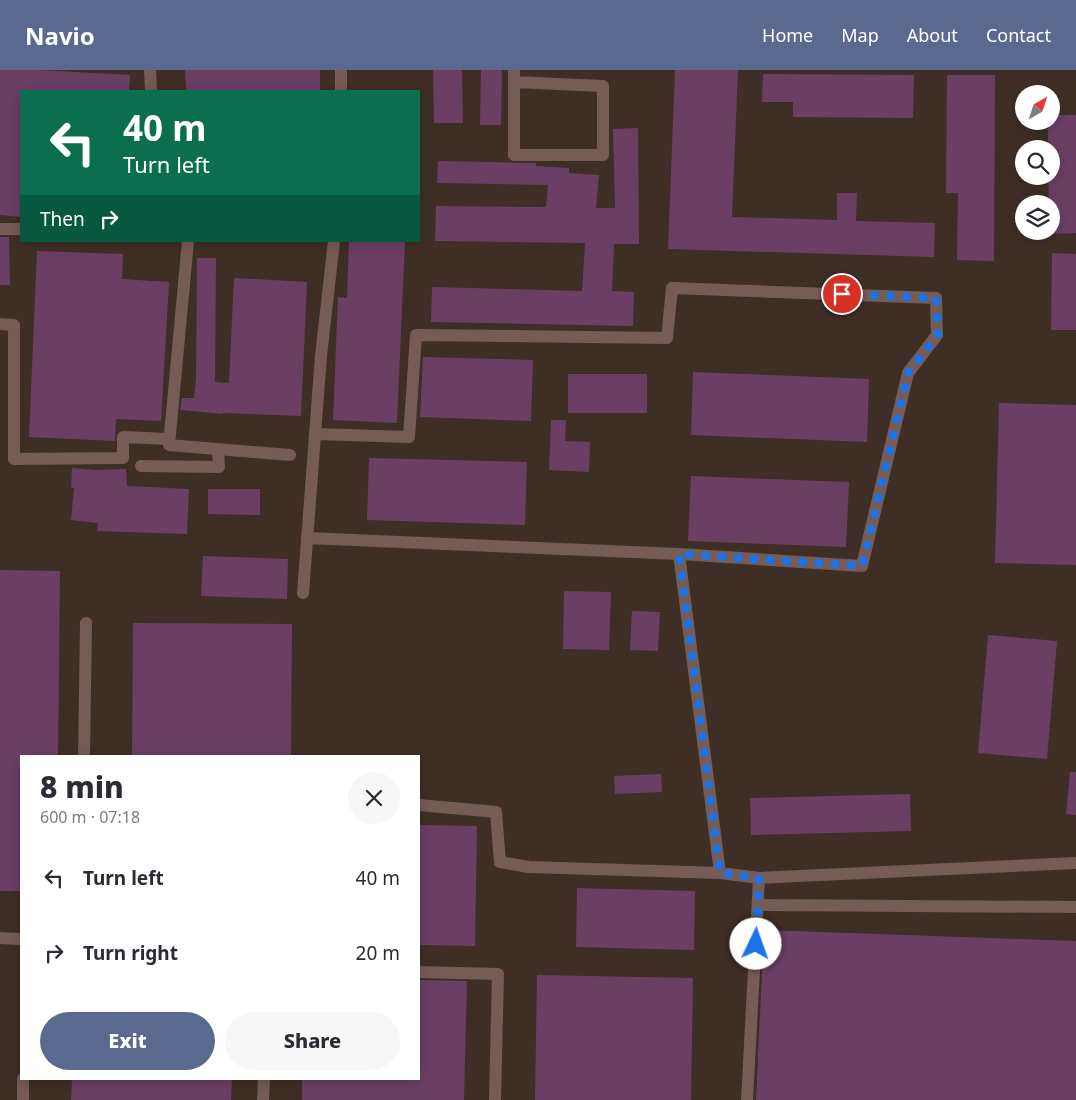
<!DOCTYPE html>
<html lang="en">
<head>
<meta charset="utf-8">
<style>
	:root { --surface:#fff; --page:#f7f7f7; --text:#2b2b33; --muted:#7c7c81; --accent:#5a6a8e }
	body { margin:0; font-family:"Noto Sans",sans-serif; background:var(--page); color:var(--text); height:100vh; display:flex; flex-direction:column; font-size:19px; white-space:nowrap }
	* { box-sizing:border-box; margin:0 }
	p { font-size:16px; color:var(--muted) }
	.icon { flex:none; width:28px; height:28px; fill:none; stroke:currentColor; stroke-width:2; stroke-linecap:round; stroke-linejoin:round }
	.map { position:relative; flex:1; overflow:hidden }
	.sheet { position:absolute; left:20px; top:685px; width:400px; height:325px; display:flex; flex-direction:column; background:var(--surface); border-radius:0px; box-shadow:0 2px 12px #0003 }
	.sheet>* { flex:none }
	.guide { position:absolute; left:20px; top:20px; width:400px; height:152px; border-radius:0px; box-shadow:0 2px 12px #0003; background:#0b6e4f; color:#fff; overflow:hidden }
	.needle { width:32px; rotate:39deg }
	.tools { position:absolute; left:1015px; top:15px; display:grid; gap:10px }
	.tools a { display:grid; place-items:center; width:45px; height:45px; border-radius:50%; background:var(--surface); box-shadow:0 2px 12px #0003; font-size:25px }
	.pin { position:absolute; display:grid; place-items:center; width:42px; height:42px; color:#fff; margin:-21px; border:2px solid #fff; border-radius:50%; box-shadow:0 1px 5px #0007 }
	.me { position:absolute; width:55px; margin:-28px; rotate:3deg; stroke-linejoin:round; filter:drop-shadow(0 0 4px #0008) }
	.turn { display:flex; align-items:center; gap:18px; height:105px; padding:0 20px; font-size:22px }
	.turn .icon { width:65px; height:65px; stroke-width:2.5 }
	.turn b { display:block; font-size:35px; line-height:42px }
	.then { display:flex; align-items:center; height:48px; padding:0 20px; background:#0003; gap:10px; font-size:19px }
	.round { display:grid; place-items:center; flex:none; width:52px; height:52px; border-radius:26px; background:var(--page) }
	.head { display:flex; align-items:center; justify-content:space-between; height:85px; padding:0 20px }
	h1 { font-size:30px; font-weight:800; line-height:38px }
	.cta { display:flex; gap:10px; margin-top:auto; padding:10px 20px }
	.cta a { flex:1; height:58px; border-radius:30px; background:var(--accent); color:#fff; font-size:20px; font-weight:800; line-height:58px; text-align:center }
	.cta a+a { background:var(--page); color:var(--text) }
	ul { padding:0; list-style:none }
	li { display:flex; align-items:center; gap:15px; height:75px; padding:0 20px }
	li div { flex:1 }
	li b { display:block; font-size:19px }
	li em { font-style:normal }
	header { display:flex; align-items:center; gap:30px; box-sizing:border-box; height:70px; padding:0 25px; background:var(--accent); color:#fff }
	header strong { font-size:24px }
	nav { display:flex; gap:28px; margin-inline-start:auto; font-size:18px }
	.map>svg:first-child { display:block }
	.built { fill:#3e2e26; fill-rule:evenodd }
	.building { fill:#6b3f64 }
	.lines { fill:none; stroke-linecap:round; stroke-linejoin:round }
	.minor { stroke:#765b57; stroke-width:12 }
	.route { stroke:#1a73e8; stroke-width:9; stroke-dasharray:0 16.2 }
</style>
</head>
<body>
<header>
<strong>Navio</strong>
<nav><a>Home</a><a>Map</a><a>About</a><a>Contact</a></nav>
</header>
<div class="map">
<svg width="1076" height="1030" viewBox="0 0 1076 1030">
	<rect width="100%" height="100%" fill="#312621"/>
	<!-- built -->
	<path class="built" d="M0,0H1076V1030H0ZM21,21H419V171H21ZM1024,24H1051V51H1024ZM1024,79H1051V106H1024ZM1024,134H1051V161H1024ZM21,686H419V1009H21Z"/>
	<!-- building -->
	<g class="building">
		<polygon points="0,0 39,0 130,5 129,21 21,21 21,147 0,145"/>
		<polygon points="185,0 320,0 320,21 186,21"/>
		<polygon points="433,0 462,0 463,53 434,53"/>
		<polygon points="481,0 502,0 501,55 480,55"/>
		<polygon points="675,0 738,0 732,147 837,150 837,123 857,123 856,151 935,153 934,187 668,179"/>
		<polygon points="763,4 914,5 913,48 793,47 793,32 762,32"/>
		<polygon points="947,5 995,5 994,191 957,190 958,123 946,123"/>
		<polygon points="1051,45 1076,45 1076,163 1051,164 1051,134 1049,134 1048,106 1051,106 1051,79 1048,79 1048,51 1051,51"/>
		<polygon points="638,58 639,174 614,174 612,221 634,222 633,256 431,252 432,217 582,221 585,173 435,171 436,136 546,137 548,115 437,113 438,91 536,93 536,96 569,98 569,103 599,105 596,138 615,138 613,59"/>
		<polygon points="0,167 9,167 10,215 0,215"/>
		<polygon points="349,171 405,171 397,353 333,350 338,227 347,228"/>
		<polygon points="37,181 123,184 122,209 169,212 161,351 116,349 115,371 29,367"/>
		<polygon points="1052,183 1076,184 1076,260 1051,260"/>
		<polygon points="197,188 216,188 215,312 229,313 234,208 307,212 301,346 223,343 223,344 180,340 182,328 194,328 196,309"/>
		<polygon points="423,287 533,290 531,351 420,347"/>
		<polygon points="693,302 869,309 867,372 691,365"/>
		<rect x="568" y="304" width="79" height="39"/>
		<polygon points="999,333 1076,335 1076,495 995,493"/>
		<polygon points="551,350 566,350 565,371 590,372 589,402 549,400"/>
		<polygon points="369,388 527,392 525,455 367,450"/>
		<polygon points="72,398 94,400 126,399 127,416 189,419 187,464 97,461 98,453 71,450 74,418 71,418"/>
		<polygon points="691,406 849,412 846,477 688,471"/>
		<polygon points="208,419 260,419 260,445 208,444"/>
		<polygon points="203,486 288,489 287,529 201,526"/>
		<polygon points="0,500 60,501 58,686 21,686 21,821 0,821"/>
		<polygon points="564,521 611,522 609,580 563,579"/>
		<polygon points="632,541 660,542 658,581 630,580"/>
		<polygon points="133,553 292,554 291,686 132,686"/>
		<polygon points="988,565 1057,571 1047,689 978,683"/>
		<polygon points="1070,702 1076,702 1076,745 1066,744"/>
		<polygon points="661,704 662,722 615,724 614,706"/>
		<polygon points="910,724 911,761 751,765 750,728"/>
		<polygon points="419,755 477,756 475,876 419,875"/>
		<polygon points="577,818 695,821 694,880 576,877"/>
		<polygon points="764,860 1076,871 1076,1030 756,1030"/>
		<polygon points="537,905 693,908 691,1030 535,1030"/>
		<polygon points="419,910 467,911 464,1030 302,1030 302,1009 419,1009"/>
		<polygon points="72,1009 232,1009 231,1030 71,1030"/>
	</g>
	<g class="lines">
		<!-- minor -->
		<g class="minor">
			<polyline points="150,0 151,21"/>
			<polyline points="341,0 341,21"/>
			<polyline points="514,12 603,16 603,85 514,85 514,0"/>
			<polyline points="0,159 21,159"/>
			<polyline points="188,171 169,375 290,385"/>
			<polyline points="0,254 14,255 14,389 123,388 123,367 169,369"/>
			<polyline points="315,364 409,367 416,265 667,268 672,218 936,228 937,265 908,303 862,496 679,484"/>
			<polyline points="141,396 219,397 218,379"/>
			<polyline points="307,468 679,484 720,803"/>
			<polyline points="303,523 321,286 334,171"/>
			<polyline points="84,686 86,553"/>
			<polyline points="419,735 496,742 500,792 529,797 720,803 759,808 1076,793"/>
			<polyline points="758,835 1076,837"/>
			<polyline points="0,868 21,869"/>
			<polyline points="419,902 498,904 495,1030"/>
			<polyline points="23,1030 23,1009"/>
			<polyline points="263,1030 264,1009"/>
			<polyline points="747,1030 759,808"/>
		</g>
	</g>
	<g class="lines">
		<!-- route -->
		<polyline class="route" points="756,874 759,808 720,803 679,484 862,496 908,303 938,265 936,228 842,224"/>
	</g>
</svg>
<div class="tools">
<a><svg class="needle" viewBox="-14 -14 28 28"><path d="M0-13l5 13h-10z" fill="#e53935"/><path d="M0 13l5-13h-10z" fill="#7c7c81"/></svg></a>
<a><svg class="icon" aria-label="search" viewBox="0 0 24 24"><circle cx="10" cy="10" r="6"/><path d="M15 15l6 6"/></svg></a>
<a><svg class="icon" aria-label="layers" viewBox="0 0 24 24"><path d="M12 4l9 5-9 5-9-5zM3 14l9 5 9-5"/></svg></a>
</div>
<div class="pin" style="left:842px;top:224px;background:#d93025"><svg class="icon" aria-label="arrive" viewBox="0 0 24 24"><path d="M6 21V4h12l-3 4 3 4H6"/></svg></div>
<svg class="me" style="left:756px;top:874px" viewBox="-20 -20 40 40"><circle r="19" fill="#fff"/><path d="M0-13L10 11 0 6-10 11z" fill="#1a73e8"/></svg>
<div class="guide">
<div class="turn"><svg class="icon" aria-label="left" viewBox="0 0 24 24"><path d="M17 20v-9H6M10 6l-5 5 5 5"/></svg><div><b>40 m</b>Turn left</div></div>
<div class="then">Then<svg class="icon" aria-label="right" viewBox="0 0 24 24"><path d="M7 20v-9h11M14 6l5 5-5 5"/></svg></div>
</div>
<section class="sheet">
<div class="head"><div><h1>8 min</h1><p>600 m · 07:18</p></div><a class="round"><svg class="icon" aria-label="close" viewBox="0 0 24 24"><path d="M6 6l12 12M18 6L6 18"/></svg></a></div>
<ul>
<li><svg class="icon" aria-label="left" viewBox="0 0 24 24"><path d="M17 20v-9H6M10 6l-5 5 5 5"/></svg><div><b>Turn left</b></div><em>40 m</em></li>
<li><svg class="icon" aria-label="right" viewBox="0 0 24 24"><path d="M7 20v-9h11M14 6l5 5-5 5"/></svg><div><b>Turn right</b></div><em>20 m</em></li>
</ul>
<div class="cta"><a>Exit</a><a>Share</a></div>
</section>
</div>
</body>
</html>
